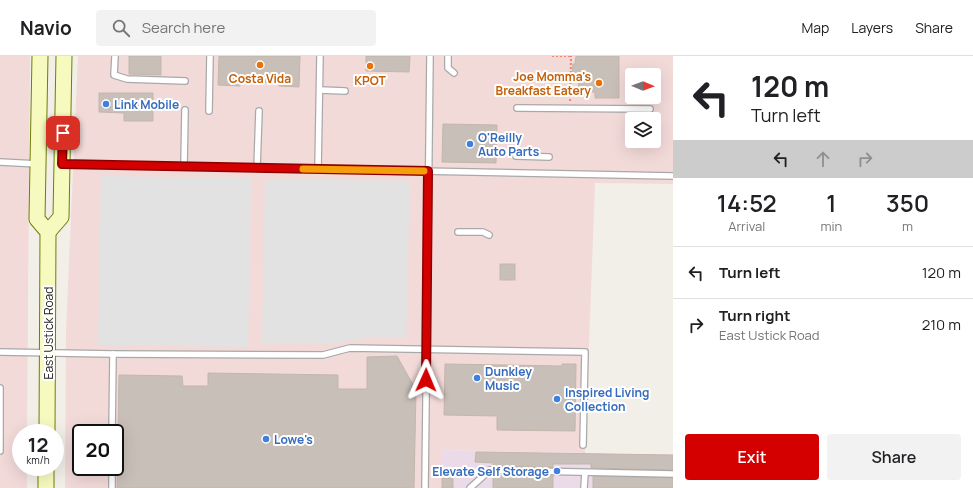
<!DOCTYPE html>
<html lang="en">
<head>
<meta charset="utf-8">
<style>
	:root { --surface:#fff; --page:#f2f2f2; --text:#202124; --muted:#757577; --line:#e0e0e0; --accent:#d40000 }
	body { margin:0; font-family:Manrope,sans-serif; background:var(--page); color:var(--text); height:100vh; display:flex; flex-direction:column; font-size:15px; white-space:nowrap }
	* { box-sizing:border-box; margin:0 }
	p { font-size:13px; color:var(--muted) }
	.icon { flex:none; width:22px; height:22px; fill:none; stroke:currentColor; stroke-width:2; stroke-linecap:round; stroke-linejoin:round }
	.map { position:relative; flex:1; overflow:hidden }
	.sheet { display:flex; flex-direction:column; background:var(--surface); width:300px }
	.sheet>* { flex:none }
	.guide { background:#fff; color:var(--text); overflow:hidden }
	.needle { width:26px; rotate:91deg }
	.buttons { position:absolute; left:625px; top:12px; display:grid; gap:8px }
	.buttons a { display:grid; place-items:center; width:36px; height:36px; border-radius:4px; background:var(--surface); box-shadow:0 4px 16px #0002; font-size:20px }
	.speed { position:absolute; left:12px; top:368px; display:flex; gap:8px; font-size:20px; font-weight:700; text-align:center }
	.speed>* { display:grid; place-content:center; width:52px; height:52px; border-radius:50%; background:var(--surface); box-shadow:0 4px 16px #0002; line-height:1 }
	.speed small { font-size:10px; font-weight:400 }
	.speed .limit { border:2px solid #111; border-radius:6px; background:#fff; color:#111 }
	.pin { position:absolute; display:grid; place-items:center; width:34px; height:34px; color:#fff; margin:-17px; border-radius:8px; box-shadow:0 2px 6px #0006 }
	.me { position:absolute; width:44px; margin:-22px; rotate:1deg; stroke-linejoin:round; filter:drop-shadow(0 0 3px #0008) }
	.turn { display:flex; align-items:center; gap:14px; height:84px; padding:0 12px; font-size:18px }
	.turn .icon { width:52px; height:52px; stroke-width:2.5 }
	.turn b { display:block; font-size:28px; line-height:34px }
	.lanes { display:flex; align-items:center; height:38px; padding:0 12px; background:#0003; justify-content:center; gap:20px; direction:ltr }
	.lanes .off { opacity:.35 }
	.eta { display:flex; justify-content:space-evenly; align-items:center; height:68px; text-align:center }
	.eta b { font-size:24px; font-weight:600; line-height:28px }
	.cta { display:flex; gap:8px; margin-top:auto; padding:8px 12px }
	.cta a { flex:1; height:46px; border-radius:4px; background:var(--accent); color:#fff; font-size:16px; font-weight:600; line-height:46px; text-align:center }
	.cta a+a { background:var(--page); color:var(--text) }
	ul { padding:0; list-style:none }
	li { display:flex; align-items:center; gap:12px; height:52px; padding:0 12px; border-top:1px solid var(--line) }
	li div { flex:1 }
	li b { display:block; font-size:15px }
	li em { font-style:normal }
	header { display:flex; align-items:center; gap:24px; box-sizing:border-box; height:56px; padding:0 20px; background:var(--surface); border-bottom:1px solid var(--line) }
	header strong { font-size:19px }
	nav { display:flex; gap:22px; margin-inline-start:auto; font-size:14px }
	.search { width:280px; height:36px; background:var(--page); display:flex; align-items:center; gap:10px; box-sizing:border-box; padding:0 14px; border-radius:4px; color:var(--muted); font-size:15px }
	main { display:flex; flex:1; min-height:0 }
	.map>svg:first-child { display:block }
	.commercial { fill:#f2dad9; fill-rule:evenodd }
	.industrial { fill:#ebdbe8 }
	.parking { fill:#e2e2e2 }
	.building { fill:#c7bfb8; stroke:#c4b6ab }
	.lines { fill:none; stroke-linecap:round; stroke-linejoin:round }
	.lane-casing { stroke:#a9a9a9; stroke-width:8 }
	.secondary-casing { stroke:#707d05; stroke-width:17 }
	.path { stroke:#fa8072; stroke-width:2; stroke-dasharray:2 2; stroke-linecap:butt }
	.lane { stroke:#fff; stroke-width:5.5 }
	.secondary { stroke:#f7fabf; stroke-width:15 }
	.route-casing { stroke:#8a0000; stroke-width:10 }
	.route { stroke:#d40000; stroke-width:7 }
	.slow { stroke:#f59e0b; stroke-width:7 }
	.food-dot { fill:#e8710a; stroke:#fff; stroke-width:1.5 }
	.shop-dot { fill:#3f7fe0; stroke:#fff; stroke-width:1.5 }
	.labels { text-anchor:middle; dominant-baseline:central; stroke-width:4; stroke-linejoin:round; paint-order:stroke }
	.food-label { font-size:12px; font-weight:bold; fill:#c56008; stroke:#fff }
	.shop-label { font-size:12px; font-weight:bold; fill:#366cbe; stroke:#fff; text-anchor:start }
	.street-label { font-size:12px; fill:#222; stroke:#fff }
</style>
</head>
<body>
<header>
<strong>Navio</strong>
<div class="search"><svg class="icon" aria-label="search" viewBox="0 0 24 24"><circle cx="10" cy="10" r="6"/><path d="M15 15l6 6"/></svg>Search here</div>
<nav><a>Map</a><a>Layers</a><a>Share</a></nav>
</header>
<main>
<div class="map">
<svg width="673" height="432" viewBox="0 0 673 432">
	<rect width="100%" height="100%" fill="#f2efe9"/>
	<!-- commercial -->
	<g class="commercial">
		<polygon points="0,0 30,0 27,377 21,377 21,411 27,411 27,432 0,432"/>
		<path d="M78,0H673V128L595,127L585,397L442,394V432H65L66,275ZM632,19H654V41H632ZM632,63H654V85H632ZM81,377H115V411H81Z"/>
	</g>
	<!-- industrial -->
	<polygon class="industrial" points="442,394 673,399 673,432 442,432"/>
	<!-- parking -->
	<g class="parking">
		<polygon points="101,120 251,122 248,291 98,289"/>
		<polygon points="265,123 410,125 406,282 365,282 330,288 262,288"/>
	</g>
	<!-- building -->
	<g class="building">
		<polygon points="129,0 161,0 161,19 129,18"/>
		<polygon points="219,0 300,0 299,31 279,30 279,27 240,26 240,30 218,29"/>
		<polygon points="366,0 410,0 409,16 366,15"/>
		<polygon points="576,0 619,0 619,42 595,42 595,36 578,36 579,17 572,17 573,8 575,8"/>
		<polygon points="99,37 153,37 153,65 124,65 124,57 99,56"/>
		<polygon points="443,68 497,69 496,107 442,106"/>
		<rect x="500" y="208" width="15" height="16"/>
		<polygon points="397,300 416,334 414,432 117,432 119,319 182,320 183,330 208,330 208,317 338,319 338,333 367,333 367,301"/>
		<polygon points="445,308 562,310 562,308 576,308 575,375 497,374 497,360 444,359"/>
		<polygon points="476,396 673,399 673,414 593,412 591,412 591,408 553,408 553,411 493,410 493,407 475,406"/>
		<polygon points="493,418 553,420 553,432 493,432"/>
		<polygon points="593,420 673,422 673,432 593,432"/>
		<rect x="442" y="422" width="11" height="10"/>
	</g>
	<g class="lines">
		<!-- lane casing -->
		<g class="lane-casing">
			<g id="lane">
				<polyline points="115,0 114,19 127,23 185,25"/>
				<polyline points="448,0 448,12 454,17"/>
				<polyline points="320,34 345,35"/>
				<polyline points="517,52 650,53"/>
				<polyline points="209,55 210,0"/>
				<polyline points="516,100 549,101"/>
				<polyline points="0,106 38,108"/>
				<polyline points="63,108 673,120"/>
				<polyline points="184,111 185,54"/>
				<polyline points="257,112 259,55"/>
				<polyline points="318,113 320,0"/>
				<polyline points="458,176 483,176 489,179"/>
				<polyline points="0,296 113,298 323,299 350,292 585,296 583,389"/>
				<polyline points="0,332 0,395"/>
				<polyline points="112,377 113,298"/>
				<polyline points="112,432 112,411"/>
				<polyline points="425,432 430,0"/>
				<polyline points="470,432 490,414 673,418"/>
				<polyline points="584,432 585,417"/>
			</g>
		</g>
		<!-- secondary casing -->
		<g class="secondary-casing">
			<g id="secondary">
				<polyline points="40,0 37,163 48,176 47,377"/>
				<polyline points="48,176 61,161 64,0"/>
				<polyline points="46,432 46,411"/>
			</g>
		</g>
		<!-- path -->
		<g class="path">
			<polyline points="552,0 571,0"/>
			<polyline points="570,45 571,0"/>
		</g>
		<!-- lane -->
		<use href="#lane" class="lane"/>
		<!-- secondary -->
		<use href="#secondary" class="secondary"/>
	</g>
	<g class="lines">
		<!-- route casing -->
		<g class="route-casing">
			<polyline id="route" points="63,77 62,108 428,115 426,324"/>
		</g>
		<!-- route -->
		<use href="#route" class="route"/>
		<!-- slow -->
		<polyline class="slow" points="303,113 424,115"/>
	</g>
	<!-- markers -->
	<g class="food-dot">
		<circle cx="260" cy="9" r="4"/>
		<circle cx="370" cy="10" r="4"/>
		<circle cx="599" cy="27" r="4"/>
	</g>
	<g class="shop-dot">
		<circle cx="106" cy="48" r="4"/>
		<circle cx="470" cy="88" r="4"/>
		<circle cx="477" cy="322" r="4"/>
		<circle cx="557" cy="343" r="4"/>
		<circle cx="266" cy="383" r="4"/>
		<circle cx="557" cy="415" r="4"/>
	</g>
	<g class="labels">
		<!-- food labels -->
		<g class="food-label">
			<text x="591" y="20" text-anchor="end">Joe Momma's<tspan x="591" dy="14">Breakfast Eatery</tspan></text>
			<text x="260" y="22">Costa Vida</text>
			<text x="370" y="24">KPOT</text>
		</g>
		<!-- shop labels -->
		<g class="shop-label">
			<text x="114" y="48">Link Mobile</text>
			<text x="478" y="81">O'Reilly<tspan x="478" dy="14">Auto Parts</tspan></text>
			<text x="485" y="315">Dunkley<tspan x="485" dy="14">Music</tspan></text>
			<text x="565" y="336">Inspired Living<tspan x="565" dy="14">Collection</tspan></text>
			<text x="274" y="383">Lowe's</text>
			<text x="549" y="415" text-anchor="end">Elevate Self Storage</text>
		</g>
		<!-- street labels -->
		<g class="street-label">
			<text transform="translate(48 277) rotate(-90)">East Ustick Road</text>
		</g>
	</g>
</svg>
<div class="buttons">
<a><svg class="needle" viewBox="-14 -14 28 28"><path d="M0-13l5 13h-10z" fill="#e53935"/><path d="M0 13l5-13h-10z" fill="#757577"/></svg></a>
<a><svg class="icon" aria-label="layers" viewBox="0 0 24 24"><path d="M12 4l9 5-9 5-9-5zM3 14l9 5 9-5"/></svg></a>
</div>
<div class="speed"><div>12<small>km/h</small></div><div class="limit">20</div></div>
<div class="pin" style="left:63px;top:77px;background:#d93025"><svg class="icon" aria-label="arrive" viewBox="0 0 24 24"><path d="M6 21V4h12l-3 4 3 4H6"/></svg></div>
<svg class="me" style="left:426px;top:324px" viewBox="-20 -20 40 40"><path d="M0-17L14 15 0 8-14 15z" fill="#d40000" stroke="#fff" stroke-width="4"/></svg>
</div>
<section class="sheet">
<div class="guide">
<div class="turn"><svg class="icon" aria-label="left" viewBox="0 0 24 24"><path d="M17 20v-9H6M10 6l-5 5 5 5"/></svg><div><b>120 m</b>Turn left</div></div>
<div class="lanes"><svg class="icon" aria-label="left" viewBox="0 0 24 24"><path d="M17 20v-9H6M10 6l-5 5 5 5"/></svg><svg class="icon off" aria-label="ahead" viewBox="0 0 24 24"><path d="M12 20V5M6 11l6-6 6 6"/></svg><svg class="icon off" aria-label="right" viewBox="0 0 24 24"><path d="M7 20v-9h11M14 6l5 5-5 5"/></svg></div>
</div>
<div class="eta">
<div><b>14:52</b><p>Arrival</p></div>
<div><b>1</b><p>min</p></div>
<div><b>350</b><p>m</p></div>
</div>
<ul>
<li><svg class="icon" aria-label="left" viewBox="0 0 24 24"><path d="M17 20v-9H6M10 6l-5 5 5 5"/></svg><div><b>Turn left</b></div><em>120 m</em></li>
<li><svg class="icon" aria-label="right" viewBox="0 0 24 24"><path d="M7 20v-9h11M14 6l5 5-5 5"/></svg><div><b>Turn right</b><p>East Ustick Road</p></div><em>210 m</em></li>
</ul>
<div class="cta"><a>Exit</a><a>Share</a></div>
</section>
</main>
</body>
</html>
